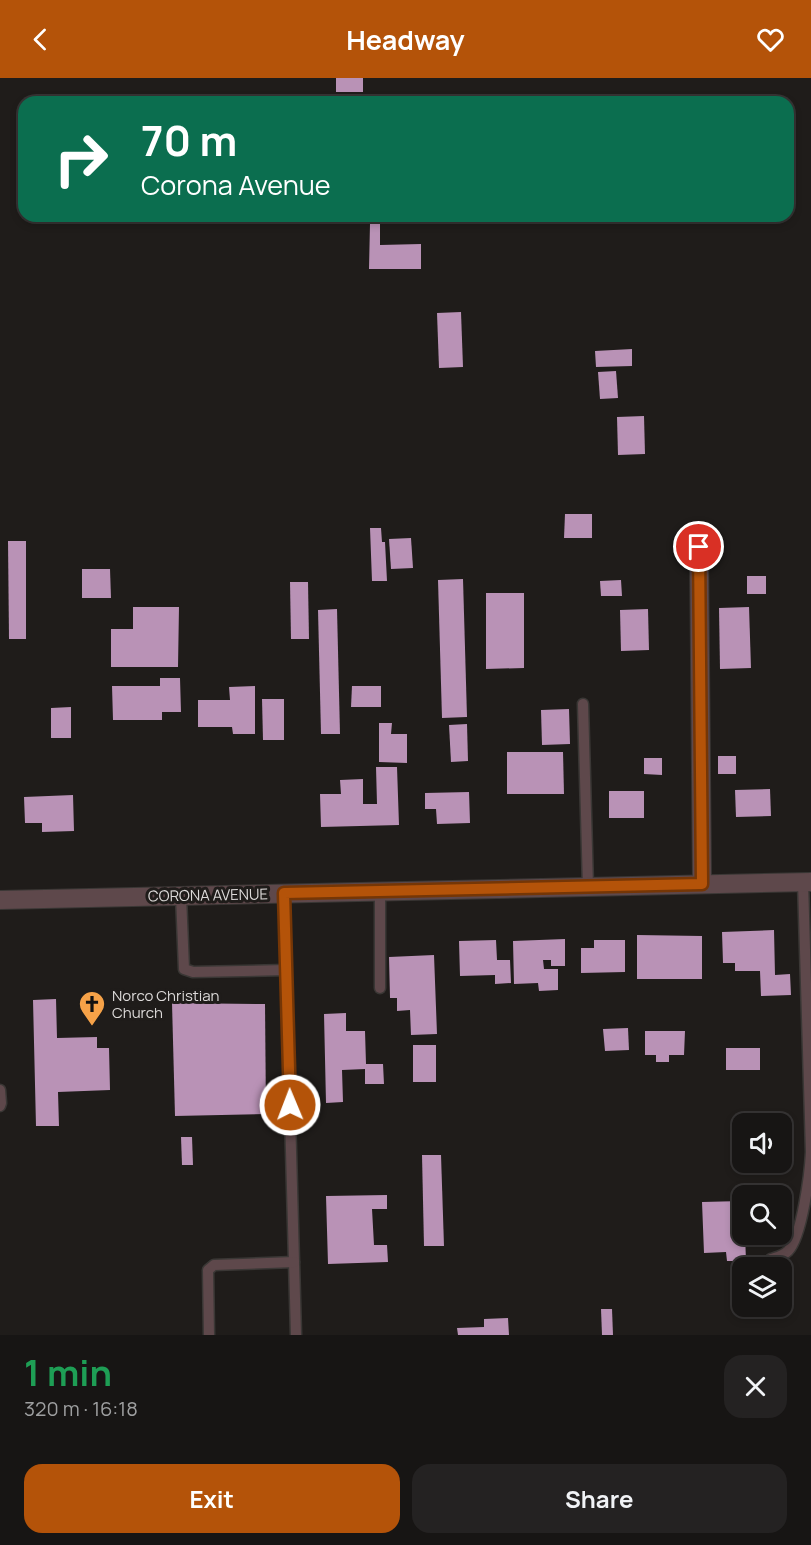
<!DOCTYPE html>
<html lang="en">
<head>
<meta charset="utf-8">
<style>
	:root { --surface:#171514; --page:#242222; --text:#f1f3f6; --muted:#9e9fa0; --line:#363434; --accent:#b45309 }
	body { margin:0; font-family:Manrope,sans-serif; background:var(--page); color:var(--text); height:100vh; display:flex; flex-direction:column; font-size:22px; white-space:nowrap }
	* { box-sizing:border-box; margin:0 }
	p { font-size:20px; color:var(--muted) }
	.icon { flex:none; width:33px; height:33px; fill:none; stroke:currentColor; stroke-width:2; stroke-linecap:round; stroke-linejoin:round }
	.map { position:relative; height:1257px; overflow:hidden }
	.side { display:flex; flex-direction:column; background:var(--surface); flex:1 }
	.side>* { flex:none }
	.guide { position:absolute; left:18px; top:18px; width:776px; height:126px; border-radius:18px; box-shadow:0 3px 9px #0003,0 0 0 2px var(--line); background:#0b6e4f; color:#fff; overflow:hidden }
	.buttons { position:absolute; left:732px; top:1035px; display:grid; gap:12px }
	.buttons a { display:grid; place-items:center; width:60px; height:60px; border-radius:12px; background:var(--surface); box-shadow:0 3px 9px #0003,0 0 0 2px var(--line); font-size:30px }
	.pin { position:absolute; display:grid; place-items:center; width:51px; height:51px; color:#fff; margin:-26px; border:3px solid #fff; border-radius:50%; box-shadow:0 2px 6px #0007 }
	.me { position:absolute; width:66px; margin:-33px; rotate:359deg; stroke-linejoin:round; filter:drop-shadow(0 0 4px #0008) }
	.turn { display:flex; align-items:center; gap:21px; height:126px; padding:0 24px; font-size:27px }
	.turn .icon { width:78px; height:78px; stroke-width:2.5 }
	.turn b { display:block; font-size:42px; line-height:51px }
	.round { display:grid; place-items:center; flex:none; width:63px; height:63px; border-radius:18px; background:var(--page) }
	.summary { display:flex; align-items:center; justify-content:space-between; height:102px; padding:0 24px }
	h1 { font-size:36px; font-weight:700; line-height:45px; color:#1e9e55 }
	.action { display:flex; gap:12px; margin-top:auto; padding:12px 24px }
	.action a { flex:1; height:69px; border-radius:18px; background:var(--accent); color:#fff; font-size:24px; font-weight:700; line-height:69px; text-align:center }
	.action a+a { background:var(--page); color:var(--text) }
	header { display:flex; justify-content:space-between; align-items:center; height:78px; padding:0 24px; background:var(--accent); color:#fff; font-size:27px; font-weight:700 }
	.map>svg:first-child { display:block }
	.building { fill:#b992b6 }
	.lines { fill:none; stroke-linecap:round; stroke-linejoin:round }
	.service-casing { stroke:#3a3735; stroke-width:13 }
	.minor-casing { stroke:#3a3735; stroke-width:20 }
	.service { stroke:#5e484b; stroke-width:10 }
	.minor { stroke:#5e484b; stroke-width:18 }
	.route-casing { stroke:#753606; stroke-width:15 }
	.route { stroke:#b45309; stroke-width:10 }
	.labels { text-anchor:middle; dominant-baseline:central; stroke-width:6; stroke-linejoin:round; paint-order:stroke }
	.street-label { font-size:15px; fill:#dddad9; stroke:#1f1c1a }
	.poi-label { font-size:15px; fill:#dddad9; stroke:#1f1c1a; text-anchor:start }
</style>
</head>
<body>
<header><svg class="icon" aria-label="back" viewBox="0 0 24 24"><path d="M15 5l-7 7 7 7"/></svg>Headway<svg class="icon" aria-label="heart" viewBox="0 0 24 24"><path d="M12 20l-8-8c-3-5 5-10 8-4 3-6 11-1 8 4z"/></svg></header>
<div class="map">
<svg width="811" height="1257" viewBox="0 0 811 1257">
	<rect width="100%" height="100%" fill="#1f1c1a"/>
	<!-- building -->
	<g class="building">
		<rect x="336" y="0" width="27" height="14"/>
		<rect x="238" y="18" width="23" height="6"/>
		<rect x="467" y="138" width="23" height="6"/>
		<polygon points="370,146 380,146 380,167 421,166 421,191 369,191"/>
		<polygon points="461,234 463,289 439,290 437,235"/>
		<polygon points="632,271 632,288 596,289 595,273"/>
		<polygon points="616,293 618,320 600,321 598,294"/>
		<polygon points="644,338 645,376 618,377 617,339"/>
		<polygon points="565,436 592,436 592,460 564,460"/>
		<polygon points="370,450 381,450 382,464 385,464 387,503 372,503"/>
		<polygon points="411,460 413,490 391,491 389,461"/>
		<polygon points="8,463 26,463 26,561 9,561"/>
		<polygon points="82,491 110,491 111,520 82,520"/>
		<rect x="747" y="498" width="19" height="18"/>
		<polygon points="463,501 467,639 442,640 438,502"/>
		<polygon points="621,502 622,518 601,518 600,503"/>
		<polygon points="290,504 308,504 309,561 291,561"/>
		<polygon points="486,515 524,515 524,590 486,591"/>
		<polygon points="133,529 179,529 178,589 111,589 111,551 133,551"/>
		<polygon points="749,529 751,590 720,591 719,530"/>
		<polygon points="337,531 340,656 321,656 318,532"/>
		<polygon points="648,531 649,572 621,573 620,532"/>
		<polygon points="160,600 180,600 181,634 162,634 162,642 113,642 112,608 160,608"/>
		<polygon points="255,608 255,656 233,656 232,649 198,649 198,622 230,622 229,609"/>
		<polygon points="352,608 381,608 381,629 351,629"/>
		<polygon points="262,621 284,621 284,662 263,662"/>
		<polygon points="71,629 71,660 51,660 51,630"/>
		<polygon points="569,631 570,666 542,667 541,632"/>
		<polygon points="379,645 392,645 391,656 407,656 407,685 379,684"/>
		<polygon points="467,646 468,683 451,684 449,647"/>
		<polygon points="507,674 563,674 564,716 507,716"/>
		<rect x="718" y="678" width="18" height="18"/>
		<polygon points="644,680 662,680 662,697 644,696"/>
		<polygon points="376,689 397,689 399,747 321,749 320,716 341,716 340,702 363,701 363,726 377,726"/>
		<polygon points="770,711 771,738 736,739 735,712"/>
		<rect x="609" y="713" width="35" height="27"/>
		<polygon points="469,714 470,745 437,746 436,731 425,731 425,715"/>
		<polygon points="73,717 74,753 42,754 42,745 25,745 24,719"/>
		<polygon points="774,852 775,897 790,896 791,917 761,918 760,893 735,893 735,885 723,885 722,854"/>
		<polygon points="637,857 702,858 702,901 637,901"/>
		<polygon points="565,861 565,888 551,888 551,882 543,882 544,891 558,891 558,912 539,913 538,905 514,906 513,863"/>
		<polygon points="496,862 497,882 510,882 511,905 495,906 495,897 460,898 459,863"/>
		<polygon points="594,862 625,862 625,894 581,895 581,870 594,870"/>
		<polygon points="434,877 437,956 411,957 410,932 397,933 397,920 390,920 389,879"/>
		<polygon points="56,921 57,960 97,959 97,970 109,970 110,1012 58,1014 59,1048 36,1048 33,922"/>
		<polygon points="172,925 265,926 266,1036 175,1038"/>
		<polygon points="346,935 346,953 365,953 366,986 383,986 384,1006 365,1006 365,991 342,992 343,1024 326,1025 324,936"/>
		<polygon points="628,950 629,972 605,973 603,951"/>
		<polygon points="645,953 685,953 684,977 669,977 669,984 656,984 656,977 645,977"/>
		<rect x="413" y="967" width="23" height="37"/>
		<rect x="726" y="970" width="34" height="22"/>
		<polygon points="181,1059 192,1059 193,1087 182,1087"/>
		<polygon points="422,1077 441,1077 444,1168 424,1168"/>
		<polygon points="387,1117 387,1131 372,1131 374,1167 387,1167 388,1184 328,1186 326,1118"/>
		<polygon points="742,1123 742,1156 745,1156 746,1183 727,1183 726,1174 704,1175 702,1124"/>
		<polygon points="601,1231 612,1231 613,1257 602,1257"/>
		<polygon points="508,1240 509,1257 458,1257 457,1250 484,1249 484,1241"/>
	</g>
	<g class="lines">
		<!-- service casing -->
		<g class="service-casing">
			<g id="service">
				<polyline points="583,626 588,809"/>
				<polyline points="284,815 296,1257"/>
				<polyline points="181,818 184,891 193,894 286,892"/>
				<polyline points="380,910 380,813"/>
				<polyline points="0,1012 1,1025 0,1028"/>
				<path d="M771,1181C777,1179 783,1178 788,1173C802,1159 810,1095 811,1074L803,804"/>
				<polyline points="209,1257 208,1192 214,1187 294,1184"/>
			</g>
		</g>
		<!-- minor casing -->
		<g class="minor-casing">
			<g id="minor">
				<polyline points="699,469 702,806"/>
				<polyline points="0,822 811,804"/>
			</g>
		</g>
		<!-- service -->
		<use href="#service" class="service"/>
		<!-- minor -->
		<use href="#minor" class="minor"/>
	</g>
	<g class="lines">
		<!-- route casing -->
		<g class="route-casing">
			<polyline id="route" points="290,1027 284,815 702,806 699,469"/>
		</g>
		<!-- route -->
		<use href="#route" class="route"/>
	</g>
	<!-- icons -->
	<defs>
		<g id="church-pin" transform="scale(1.35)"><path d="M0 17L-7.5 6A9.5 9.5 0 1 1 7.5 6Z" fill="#f6a248" stroke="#1f1c1a"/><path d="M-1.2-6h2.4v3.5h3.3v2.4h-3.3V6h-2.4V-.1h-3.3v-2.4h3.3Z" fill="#111"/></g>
	</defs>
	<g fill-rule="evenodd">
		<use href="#church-pin" x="92" y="926"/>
	</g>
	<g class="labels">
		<!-- street labels -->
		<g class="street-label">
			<text transform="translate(208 817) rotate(-1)">CORONA AVENUE</text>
		</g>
		<!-- poi labels -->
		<g class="poi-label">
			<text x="112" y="917">Norco Christian<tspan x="112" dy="17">Church</tspan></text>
		</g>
	</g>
</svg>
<div class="buttons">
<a><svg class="icon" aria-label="sound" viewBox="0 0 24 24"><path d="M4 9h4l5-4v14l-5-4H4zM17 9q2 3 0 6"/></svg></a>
<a><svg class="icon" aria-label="search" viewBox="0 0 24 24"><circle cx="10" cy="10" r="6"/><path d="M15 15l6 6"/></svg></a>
<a><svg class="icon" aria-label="layers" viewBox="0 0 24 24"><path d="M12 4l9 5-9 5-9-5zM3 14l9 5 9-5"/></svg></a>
</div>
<div class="pin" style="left:699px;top:469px;background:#d93025"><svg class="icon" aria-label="arrive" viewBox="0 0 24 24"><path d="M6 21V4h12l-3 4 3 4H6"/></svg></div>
<svg class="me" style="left:290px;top:1027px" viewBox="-20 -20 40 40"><circle r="17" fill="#b45309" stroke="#fff" stroke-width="3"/><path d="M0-11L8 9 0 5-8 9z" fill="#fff"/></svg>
<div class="guide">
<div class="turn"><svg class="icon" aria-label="right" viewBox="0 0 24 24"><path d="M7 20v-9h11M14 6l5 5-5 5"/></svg><div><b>70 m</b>Corona Avenue</div></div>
</div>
</div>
<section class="side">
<div class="summary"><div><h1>1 min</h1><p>320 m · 16:18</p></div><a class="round"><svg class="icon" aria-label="close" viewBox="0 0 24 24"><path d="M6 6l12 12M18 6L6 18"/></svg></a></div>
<div class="action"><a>Exit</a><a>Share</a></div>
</section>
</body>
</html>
